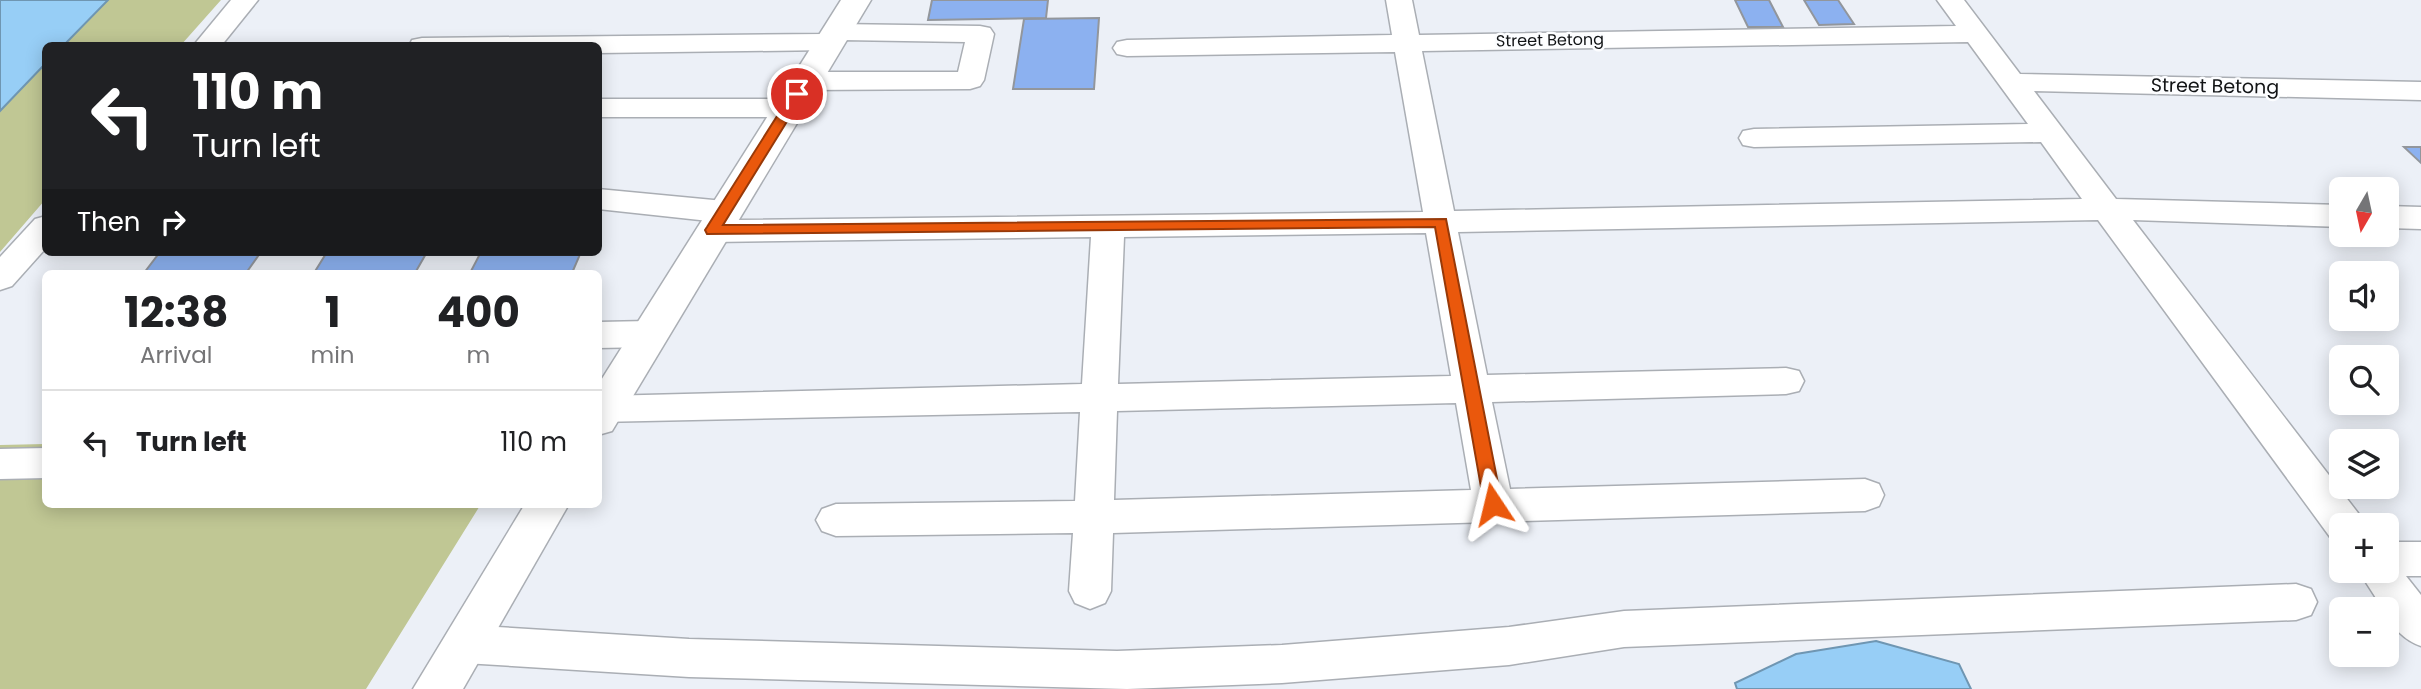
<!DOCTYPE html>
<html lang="en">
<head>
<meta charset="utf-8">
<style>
	:root { --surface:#fff; --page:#f2f2f2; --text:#202124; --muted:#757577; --line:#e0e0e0 }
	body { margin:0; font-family:Poppins,sans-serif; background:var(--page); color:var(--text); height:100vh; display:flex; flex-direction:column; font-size:26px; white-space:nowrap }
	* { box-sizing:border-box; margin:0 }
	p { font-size:23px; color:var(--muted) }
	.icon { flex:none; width:38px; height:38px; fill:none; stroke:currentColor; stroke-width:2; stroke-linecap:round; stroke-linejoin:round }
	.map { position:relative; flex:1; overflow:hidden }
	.sheet { position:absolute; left:42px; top:270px; width:560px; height:238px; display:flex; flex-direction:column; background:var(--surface); border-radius:10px; box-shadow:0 4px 18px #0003 }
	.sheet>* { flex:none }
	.guide { position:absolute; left:42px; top:42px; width:560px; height:214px; border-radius:10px; box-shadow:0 4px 18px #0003; background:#202124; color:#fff; overflow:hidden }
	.needle { width:46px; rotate:189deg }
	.buttons { position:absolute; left:2329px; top:177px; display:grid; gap:14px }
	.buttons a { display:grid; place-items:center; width:70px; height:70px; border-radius:10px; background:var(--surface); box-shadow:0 4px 18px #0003; font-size:35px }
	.pin { position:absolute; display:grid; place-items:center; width:60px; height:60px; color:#fff; margin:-30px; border:4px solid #fff; border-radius:50%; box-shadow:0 2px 7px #0007 }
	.me { position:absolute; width:77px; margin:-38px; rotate:350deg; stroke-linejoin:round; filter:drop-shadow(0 0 5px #0008) }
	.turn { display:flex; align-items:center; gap:24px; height:147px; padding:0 35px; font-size:32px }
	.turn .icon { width:91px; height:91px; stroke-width:2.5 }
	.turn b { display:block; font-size:49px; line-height:60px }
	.then { display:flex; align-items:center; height:66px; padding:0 35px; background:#0003; gap:14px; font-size:26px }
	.eta { display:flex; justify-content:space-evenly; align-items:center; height:119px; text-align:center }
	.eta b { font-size:42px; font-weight:700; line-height:49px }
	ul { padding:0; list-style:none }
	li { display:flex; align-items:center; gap:21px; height:105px; padding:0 35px; border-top:2px solid var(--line) }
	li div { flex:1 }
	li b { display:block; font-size:26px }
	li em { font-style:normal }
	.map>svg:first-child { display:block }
	.green { fill:#c0c794 }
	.water { fill:#97cef6; stroke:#6f96b2; stroke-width:2 }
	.building { fill:#8cb1f0; stroke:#92969c; stroke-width:2 }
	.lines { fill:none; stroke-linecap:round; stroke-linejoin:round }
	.minor-casing { stroke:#aaaeb4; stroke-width:3 }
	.major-casing { stroke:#aaaeb4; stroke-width:3 }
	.minor { fill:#fff; fill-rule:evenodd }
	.major { fill:#fff; fill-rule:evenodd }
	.route { fill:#ea580c; stroke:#983908; stroke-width:2 }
	.labels { text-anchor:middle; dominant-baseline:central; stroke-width:5; stroke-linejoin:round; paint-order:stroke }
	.far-street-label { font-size:16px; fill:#111315; stroke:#fcfdff }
	.street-label { font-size:19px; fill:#111315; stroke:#fcfdff }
</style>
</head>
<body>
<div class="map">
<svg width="2421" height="689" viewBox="0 0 2421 689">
	<rect width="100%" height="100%" fill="#ecf0f7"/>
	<!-- green -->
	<g class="green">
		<polygon points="0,0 221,0 181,45 46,46 45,200 0,252"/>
		<polygon points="45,444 46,504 481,504 366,689 0,689 0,445"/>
	</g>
	<!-- water -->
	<g class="water">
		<polygon points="0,0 108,0 64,45 46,46 45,64 0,111"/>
		<polygon points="1876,641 1959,664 1971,689 1737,689 1735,683 1796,654"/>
	</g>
	<!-- building -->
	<g class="building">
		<polygon points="932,0 1048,0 1046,18 928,20"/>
		<polygon points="1735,0 1769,0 1783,27 1748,27"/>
		<polygon points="1804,0 1838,0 1854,24 1819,25"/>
		<polygon points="1099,18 1094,89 1013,89 1024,19"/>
		<polygon points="2404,147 2421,147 2421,163"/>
		<polygon points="160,252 261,252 246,273 144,273"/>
		<polygon points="327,252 427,252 415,273 314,273"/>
		<polygon points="481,252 581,252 572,273 470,273"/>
	</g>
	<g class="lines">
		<!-- minor casing -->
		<g class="minor-casing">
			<g id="minor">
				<polygon points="231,0 258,0 221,46 193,46"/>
				<path d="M1386,0H1412L1419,35L1956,26L1937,0H1964L2020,74L2421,82V100L2034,91L2116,199L2342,205V227L2133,220L2358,513L2364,525H2342V540L2330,537L2098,220L1458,232L1487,375L1786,368L1799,371L1804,381L1799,391L1786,394L1492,402L1510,489L1865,479L1879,484L1884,495L1879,506L1865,511L1113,533L1111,591L1105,603L1090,609L1075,603L1069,591L1073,533L836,536L822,531L816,520L822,509L836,504L1075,501L1080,412L598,422V398L604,396L1082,384L1091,237L712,242L701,239L696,231L701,223L709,221L598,209V189L724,201L735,205L740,212L733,220L1423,212L1395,52L1127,56L1117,54L1113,48L1117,42L1127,40L1392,35ZM1968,42L2028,124L1754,129L1743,131L1739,138L1743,145L1754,147L2041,142L2082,199L1454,211L1422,51ZM1426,233L1451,376L1118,384L1124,237ZM1456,403L1471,490L1114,500L1117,411Z"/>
				<polygon points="836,24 980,26 990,28 994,34 984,80 980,86 970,89 806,90 796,87 792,81 796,75 806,72 958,72 965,42 843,40 840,48 830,50 598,53 598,46 409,46 412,40 422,38 824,34 826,26"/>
				<polygon points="598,99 789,99 799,102 804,108 799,114 789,117 598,117"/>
				<polygon points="2387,206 2421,207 2421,229 2387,228"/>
				<polygon points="46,216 46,248 12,286 0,290 0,257 35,219"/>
				<polygon points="649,321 661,325 666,334 661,343 649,347 598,348 598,322"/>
				<polygon points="46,448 46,478 0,479 0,449"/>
				<path d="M2387,542H2421V576H2406L2421,595V646C2406,641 2388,626 2387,609H2383L2358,570H2387Z"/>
				<polygon points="2296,584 2311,589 2317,602 2311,615 2296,620 1624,647 1509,665 1282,683 1127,689 689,677 464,663 449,657 443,644 449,631 464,625 689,639 1117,651 1282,645 1509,627 1624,611"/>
			</g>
		</g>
		<!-- major casing -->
		<g class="major-casing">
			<g id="major">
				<polygon points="841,0 871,0 612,431 598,435 598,385"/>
				<polygon points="525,504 569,504 463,689 413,689"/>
			</g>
		</g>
		<!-- minor -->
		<use href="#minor" class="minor"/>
		<!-- major -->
		<use href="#major" class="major"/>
	</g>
	<!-- route -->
	<polygon class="route" points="797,91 804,94 723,225 1446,219 1502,504 1499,509 1493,511 1487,509 1484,504 1435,227 707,234 705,230 707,227 791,94"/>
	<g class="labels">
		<!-- far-street labels -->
		<g class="far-street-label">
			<text transform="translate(1550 40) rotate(-1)">Street Betong</text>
		</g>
		<!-- street labels -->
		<g class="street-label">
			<text transform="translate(2215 86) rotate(1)">Street Betong</text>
		</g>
	</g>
</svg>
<div class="buttons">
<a><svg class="needle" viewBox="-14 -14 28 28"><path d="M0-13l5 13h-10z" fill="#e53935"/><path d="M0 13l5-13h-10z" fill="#757577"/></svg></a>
<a><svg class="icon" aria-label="sound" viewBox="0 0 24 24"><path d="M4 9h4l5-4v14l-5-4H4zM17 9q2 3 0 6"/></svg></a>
<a><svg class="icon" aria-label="search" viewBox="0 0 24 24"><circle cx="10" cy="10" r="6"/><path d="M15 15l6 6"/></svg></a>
<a><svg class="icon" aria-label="layers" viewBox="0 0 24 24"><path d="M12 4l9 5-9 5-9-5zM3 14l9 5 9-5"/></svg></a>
<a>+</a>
<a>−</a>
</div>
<div class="pin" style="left:797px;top:94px;background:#d93025"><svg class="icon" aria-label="arrive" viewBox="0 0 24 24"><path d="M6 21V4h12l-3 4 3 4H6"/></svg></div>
<svg class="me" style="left:1493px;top:504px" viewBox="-20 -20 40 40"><path d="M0-17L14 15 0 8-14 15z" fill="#ea580c" stroke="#fff" stroke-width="4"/></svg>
<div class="guide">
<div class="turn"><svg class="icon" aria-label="left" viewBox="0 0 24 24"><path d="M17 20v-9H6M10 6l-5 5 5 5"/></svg><div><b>110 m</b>Turn left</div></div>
<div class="then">Then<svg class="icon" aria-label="right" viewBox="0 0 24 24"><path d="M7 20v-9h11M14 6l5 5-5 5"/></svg></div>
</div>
<section class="sheet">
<div class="eta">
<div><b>12:38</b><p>Arrival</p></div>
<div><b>1</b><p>min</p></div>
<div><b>400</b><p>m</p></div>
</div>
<ul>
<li><svg class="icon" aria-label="left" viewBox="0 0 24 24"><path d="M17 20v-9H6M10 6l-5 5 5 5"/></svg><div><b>Turn left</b></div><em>110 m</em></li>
</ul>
</section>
</div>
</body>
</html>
